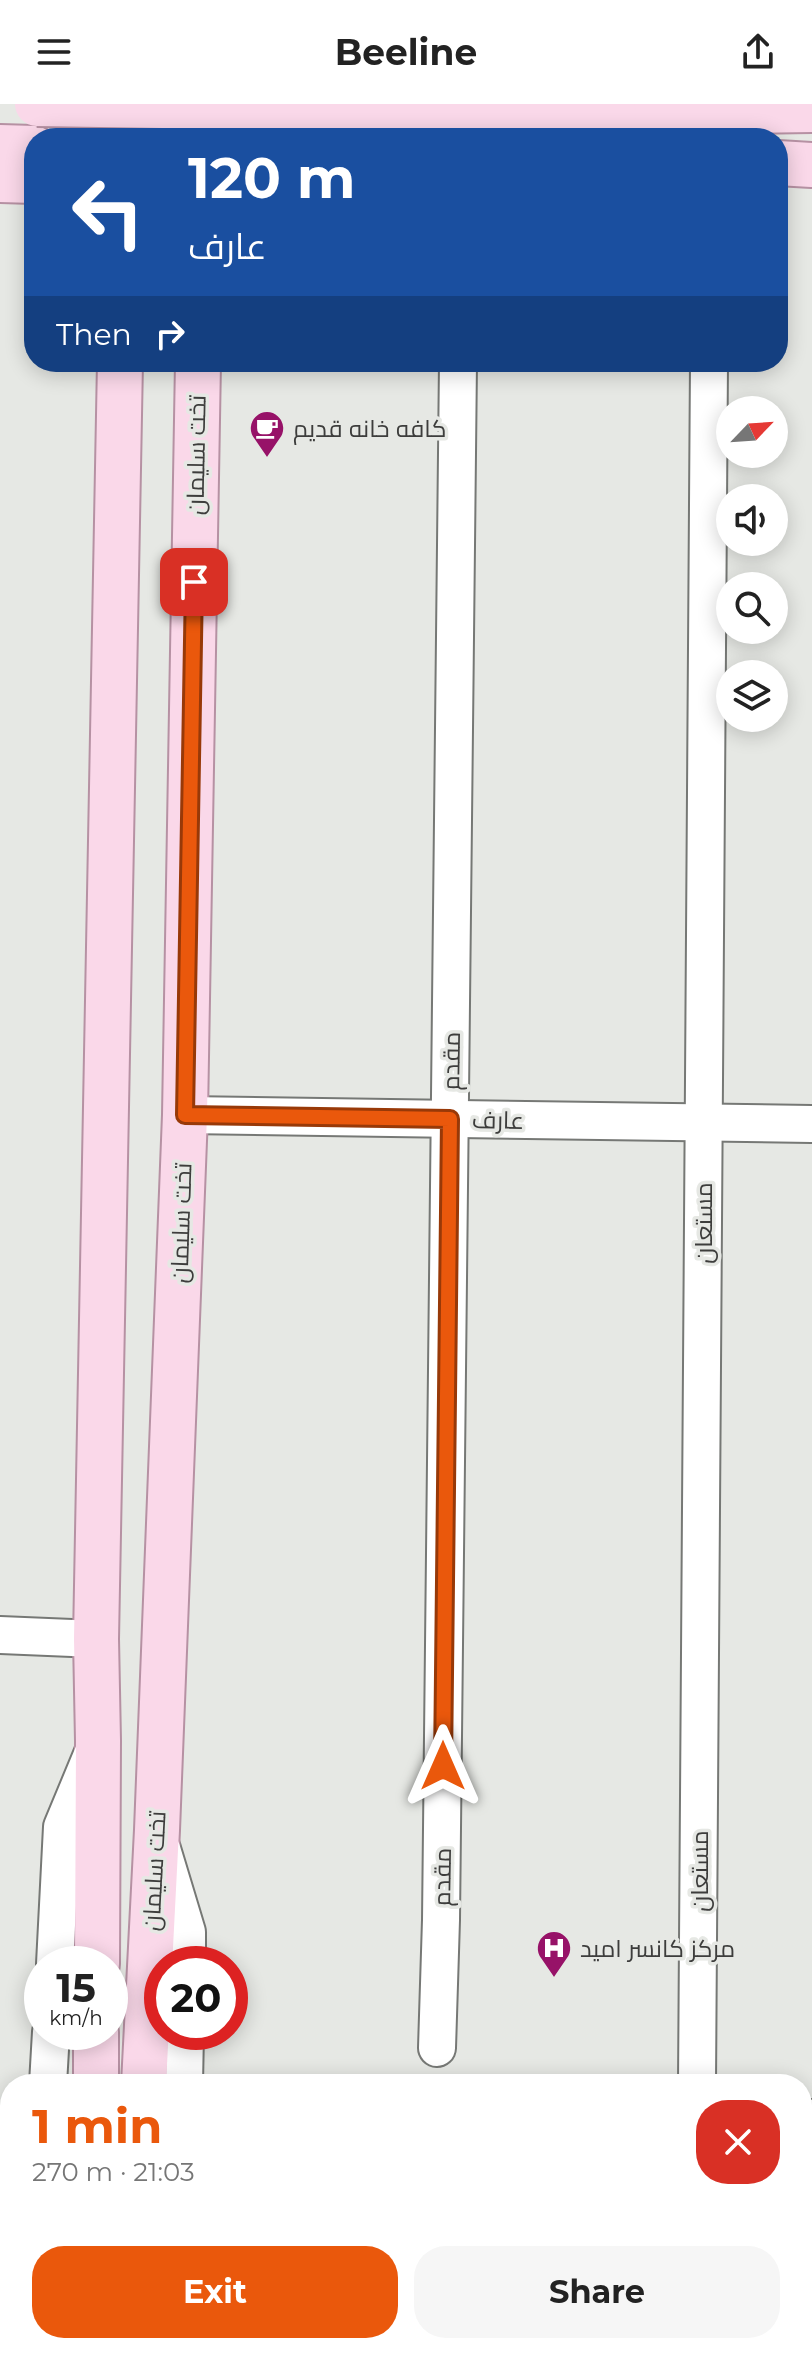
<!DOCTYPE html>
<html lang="en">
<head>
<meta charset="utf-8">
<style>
	:root { --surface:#fff; --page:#f6f6f6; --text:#222; --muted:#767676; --accent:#ea580c }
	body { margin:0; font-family:Montserrat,Cairo,sans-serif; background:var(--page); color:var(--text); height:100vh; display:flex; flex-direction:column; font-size:30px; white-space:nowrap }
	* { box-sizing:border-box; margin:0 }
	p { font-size:26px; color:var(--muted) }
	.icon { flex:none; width:44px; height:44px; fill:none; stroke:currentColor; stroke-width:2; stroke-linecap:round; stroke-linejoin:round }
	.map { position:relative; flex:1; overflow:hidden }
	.side { position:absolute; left:0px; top:1970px; width:812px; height:280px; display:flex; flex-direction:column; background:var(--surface); border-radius:32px 32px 0 0; box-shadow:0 4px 20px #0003 }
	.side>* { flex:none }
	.guide { position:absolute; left:24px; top:24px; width:764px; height:244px; border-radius:32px; box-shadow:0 4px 20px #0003; background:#1a4fa0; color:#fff; overflow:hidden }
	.needle { width:52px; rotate:65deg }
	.tools { position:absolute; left:716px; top:292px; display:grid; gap:16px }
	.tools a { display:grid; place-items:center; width:72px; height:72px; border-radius:50%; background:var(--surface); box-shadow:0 4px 20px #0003; font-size:40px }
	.speed { position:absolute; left:24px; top:1842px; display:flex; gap:16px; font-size:40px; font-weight:700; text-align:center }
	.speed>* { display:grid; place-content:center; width:104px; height:104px; border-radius:50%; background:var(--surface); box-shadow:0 4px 20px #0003; line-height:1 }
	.speed small { font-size:20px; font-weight:400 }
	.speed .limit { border:12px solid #d22; background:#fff; color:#111 }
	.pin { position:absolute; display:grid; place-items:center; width:68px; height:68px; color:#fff; margin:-34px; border-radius:16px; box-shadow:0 4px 12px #0006 }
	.me { position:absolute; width:88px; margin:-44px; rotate:0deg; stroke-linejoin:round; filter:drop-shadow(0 0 6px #0008) }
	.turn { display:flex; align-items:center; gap:28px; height:168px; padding:0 32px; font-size:36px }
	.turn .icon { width:104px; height:104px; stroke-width:2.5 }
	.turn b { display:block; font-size:56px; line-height:68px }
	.then { display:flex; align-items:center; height:76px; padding:0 32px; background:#0003; gap:16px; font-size:30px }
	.round { display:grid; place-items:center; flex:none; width:84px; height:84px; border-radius:32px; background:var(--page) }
	.overview { display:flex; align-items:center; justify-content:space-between; height:136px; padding:0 32px }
	h1 { font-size:48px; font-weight:700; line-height:60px; color:var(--accent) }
	.button { display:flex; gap:16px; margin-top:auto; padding:16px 32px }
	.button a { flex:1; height:92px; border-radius:32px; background:var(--accent); color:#fff; font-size:32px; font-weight:700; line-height:92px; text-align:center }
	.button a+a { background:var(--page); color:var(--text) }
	header { display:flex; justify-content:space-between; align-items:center; height:104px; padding:0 32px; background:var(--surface); font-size:36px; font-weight:700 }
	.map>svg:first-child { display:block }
	.green { fill:#e5b1cb }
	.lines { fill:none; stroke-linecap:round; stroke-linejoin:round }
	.minor-casing { stroke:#767875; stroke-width:40 }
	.major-casing { stroke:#b691a3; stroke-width:48 }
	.minor { stroke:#fff; stroke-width:36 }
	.major { stroke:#fad8e9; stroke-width:44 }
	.major-bridge-casing { stroke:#b691a3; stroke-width:48; stroke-linecap:butt }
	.major-bridge { stroke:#fad8e9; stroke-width:44 }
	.route-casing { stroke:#983908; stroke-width:20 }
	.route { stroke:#ea580c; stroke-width:14 }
	.labels { text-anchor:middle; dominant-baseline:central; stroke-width:7; stroke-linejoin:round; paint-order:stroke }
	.poi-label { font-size:24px; fill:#3d3d3c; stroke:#e6e8e4; text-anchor:start }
	.street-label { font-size:24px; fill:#3d3d3c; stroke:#e6e8e4 }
</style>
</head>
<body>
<header><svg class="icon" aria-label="menu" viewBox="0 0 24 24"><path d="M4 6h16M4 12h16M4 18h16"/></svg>Beeline<svg class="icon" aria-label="share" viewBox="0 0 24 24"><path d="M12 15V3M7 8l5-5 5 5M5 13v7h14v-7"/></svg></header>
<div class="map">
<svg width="812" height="2250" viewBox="0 0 812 2250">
	<rect width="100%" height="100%" fill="#e6e8e4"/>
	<!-- green -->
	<polygon class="green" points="209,2240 420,2240 420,2250 208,2250"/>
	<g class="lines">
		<!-- minor casing -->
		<g class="minor-casing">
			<g id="minor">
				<polyline points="185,1011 812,1020"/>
				<polyline points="0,1531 96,1535"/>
				<polyline points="162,1745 187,1828 187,1860"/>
				<polyline points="55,1860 62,1723 94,1646"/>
				<polyline points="437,1944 441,1816 458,258"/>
				<polyline points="48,1980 51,1928"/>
				<polyline points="184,1980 185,1928"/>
				<polyline points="697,1980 709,258"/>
				<polyline points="802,2014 812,2014"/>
				<polyline points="31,2250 32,2240"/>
				<polyline points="177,2250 177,2240"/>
			</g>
		</g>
		<!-- major casing -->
		<g class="major-casing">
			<g id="major">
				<polyline points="614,9 812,6"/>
				<polyline points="123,34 124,0"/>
				<polyline points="202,34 203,0"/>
				<polyline points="314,34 308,24 329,0"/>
				<polyline points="0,43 34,44"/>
				<polyline points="778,59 812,61"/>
				<polyline points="0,76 34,77"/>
				<polyline points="97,1860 98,1637 96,1535 120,258"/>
				<polyline points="96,1980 96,1928"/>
				<polyline points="144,1980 157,1726 185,1011 198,258"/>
				<polyline points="79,2250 80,2240"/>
				<polyline points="129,2250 130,2240"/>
			</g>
		</g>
		<!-- minor -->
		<use href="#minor" class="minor"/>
		<!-- major -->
		<use href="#major" class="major"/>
		<!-- major-bridge casing -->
		<g class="major-bridge-casing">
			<polyline id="major-bridge" points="37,0 614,9"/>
		</g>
		<!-- major-bridge -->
		<use href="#major-bridge" class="major-bridge"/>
	</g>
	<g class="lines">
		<!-- route casing -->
		<g class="route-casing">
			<polyline id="route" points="194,478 185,1011 450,1015 443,1662"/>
		</g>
		<!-- route -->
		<use href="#route" class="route"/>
	</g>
	<!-- icons -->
	<defs>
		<g id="cafe-pin" transform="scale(1.8)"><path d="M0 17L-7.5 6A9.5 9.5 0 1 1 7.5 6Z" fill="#971268" stroke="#e6e8e4"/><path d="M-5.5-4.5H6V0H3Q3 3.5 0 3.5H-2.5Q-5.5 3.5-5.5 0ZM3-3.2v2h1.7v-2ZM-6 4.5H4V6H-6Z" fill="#fff"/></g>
		<g id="hospital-pin" transform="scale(1.8)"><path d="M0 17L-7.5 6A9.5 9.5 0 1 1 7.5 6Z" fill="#971268" stroke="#e6e8e4"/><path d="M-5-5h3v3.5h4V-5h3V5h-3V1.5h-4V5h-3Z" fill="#fff"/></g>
	</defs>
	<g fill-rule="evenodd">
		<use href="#cafe-pin" x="267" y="324"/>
		<use href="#hospital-pin" x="554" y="1844"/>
	</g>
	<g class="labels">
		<!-- poi labels -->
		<g class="poi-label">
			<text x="293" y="324">کافه خانه قدیم</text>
			<text x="580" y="1844">مرکز کانسر امید</text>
		</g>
		<!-- street labels -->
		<g class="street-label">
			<text transform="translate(196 351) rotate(-89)">تخت سلیمان</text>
			<text transform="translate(451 957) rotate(-89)">مقدم</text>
			<text transform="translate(498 1016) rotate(1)">عارف</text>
			<text transform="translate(181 1119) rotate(-88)">تخت سلیمان</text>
			<text transform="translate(703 1119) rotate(-90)">مستعان</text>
			<text transform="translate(154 1767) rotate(-87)">تخت سلیمان</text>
			<text transform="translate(699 1767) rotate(-90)">مستعان</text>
			<text transform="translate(442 1773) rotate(-89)">مقدم</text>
		</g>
	</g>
</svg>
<div class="tools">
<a><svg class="needle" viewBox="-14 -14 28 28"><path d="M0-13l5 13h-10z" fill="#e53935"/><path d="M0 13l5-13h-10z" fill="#767676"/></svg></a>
<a><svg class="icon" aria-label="sound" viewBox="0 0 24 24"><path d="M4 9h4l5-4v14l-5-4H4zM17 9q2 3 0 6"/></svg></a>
<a><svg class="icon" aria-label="search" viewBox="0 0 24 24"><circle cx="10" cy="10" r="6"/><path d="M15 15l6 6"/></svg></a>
<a><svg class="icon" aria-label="layers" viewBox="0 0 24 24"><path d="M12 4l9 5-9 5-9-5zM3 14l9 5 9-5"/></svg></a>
</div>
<div class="speed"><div>15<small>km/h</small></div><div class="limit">20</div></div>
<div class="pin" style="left:194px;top:478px;background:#d93025"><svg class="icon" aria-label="arrive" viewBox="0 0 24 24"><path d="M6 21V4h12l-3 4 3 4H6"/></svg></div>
<svg class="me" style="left:443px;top:1662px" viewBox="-20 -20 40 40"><path d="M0-17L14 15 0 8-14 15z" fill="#ea580c" stroke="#fff" stroke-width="4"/></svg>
<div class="guide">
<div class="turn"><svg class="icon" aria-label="left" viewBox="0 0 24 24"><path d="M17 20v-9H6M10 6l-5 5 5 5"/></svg><div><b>120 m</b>عارف</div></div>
<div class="then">Then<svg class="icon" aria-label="right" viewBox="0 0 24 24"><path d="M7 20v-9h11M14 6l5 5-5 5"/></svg></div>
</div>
<section class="side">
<div class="overview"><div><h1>1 min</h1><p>270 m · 21:03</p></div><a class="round" style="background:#d93025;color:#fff"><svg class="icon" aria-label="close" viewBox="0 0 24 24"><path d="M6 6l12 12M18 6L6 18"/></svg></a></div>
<div class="button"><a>Exit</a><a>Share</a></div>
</section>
</div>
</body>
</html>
